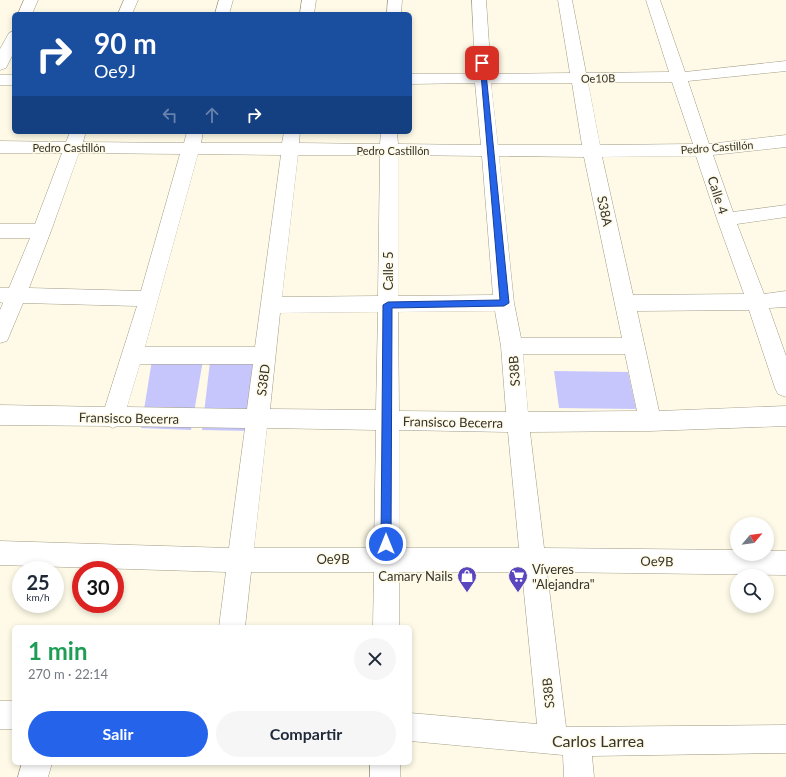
<!DOCTYPE html>
<html lang="es">
<head>
<meta charset="utf-8">
<style>
	:root { --surface:#fff; --page:#f6f6f7; --text:#1f2937; --muted:#747a83; --accent:#2563eb }
	body { margin:0; font-family:Lato,sans-serif; background:var(--page); color:var(--text); height:100vh; display:flex; flex-direction:column; font-size:15px; white-space:nowrap }
	* { box-sizing:border-box; margin:0 }
	p { font-size:13px; color:var(--muted) }
	.icon { flex:none; width:22px; height:22px; fill:none; stroke:currentColor; stroke-width:2; stroke-linecap:round; stroke-linejoin:round }
	.map { position:relative; flex:1; overflow:hidden }
	.side { position:absolute; left:12px; top:625px; width:400px; height:140px; display:flex; flex-direction:column; background:var(--surface); border-radius:6px; box-shadow:0 2px 6px #0003 }
	.side>* { flex:none }
	.top-card { position:absolute; left:12px; top:12px; width:400px; height:122px; border-radius:6px; box-shadow:0 2px 6px #0003; background:#1a4fa0; color:#fff; overflow:hidden }
	.needle { width:26px; rotate:61deg }
	.buttons { position:absolute; left:730px; top:517px; display:grid; gap:8px }
	.buttons a { display:grid; place-items:center; width:44px; height:44px; border-radius:50%; background:var(--surface); box-shadow:0 2px 6px #0003; font-size:20px }
	.speed { position:absolute; left:12px; top:561px; display:flex; gap:8px; font-size:20px; font-weight:700; text-align:center }
	.speed>* { display:grid; place-content:center; width:52px; height:52px; border-radius:50%; background:var(--surface); box-shadow:0 2px 6px #0003; line-height:1 }
	.speed small { font-size:10px; font-weight:400 }
	.speed .limit { border:6px solid #d22; background:#fff; color:#111 }
	.pin { position:absolute; display:grid; place-items:center; width:34px; height:34px; color:#fff; margin:-17px; border-radius:8px; box-shadow:0 2px 6px #0006 }
	.me { position:absolute; width:44px; margin:-22px; rotate:0deg; stroke-linejoin:round; filter:drop-shadow(0 0 3px #0008) }
	.turn { display:flex; align-items:center; gap:14px; height:84px; padding:0 16px; font-size:18px }
	.turn .icon { width:52px; height:52px; stroke-width:2.5 }
	.turn b { display:block; font-size:28px; line-height:34px }
	.lanes { display:flex; align-items:center; height:38px; padding:0 16px; background:#0003; justify-content:center; gap:20px; direction:ltr }
	.lanes .off { opacity:.35 }
	.round { display:grid; place-items:center; flex:none; width:42px; height:42px; border-radius:21px; background:var(--page) }
	.summary { display:flex; align-items:center; justify-content:space-between; height:68px; padding:0 16px }
	h1 { font-size:24px; font-weight:700; line-height:30px; color:#1e9e55 }
	.primary-button { display:flex; gap:8px; margin-top:auto; padding:8px 16px }
	.primary-button a { flex:1; height:46px; border-radius:24px; background:var(--accent); color:#fff; font-size:16px; font-weight:700; line-height:46px; text-align:center }
	.primary-button a+a { background:var(--page); color:var(--text) }
	.map>svg:first-child { display:block }
	.green { fill:#c6c6fd }
	.lines { fill:none; stroke-linecap:round; stroke-linejoin:round }
	.minor-casing { stroke:#a19c86; stroke-width:1 }
	.minor { fill:#fff; fill-rule:evenodd }
	.route { fill:#2563eb; stroke:#184099 }
	.labels { text-anchor:middle; dominant-baseline:central; stroke-width:3; stroke-linejoin:round; paint-order:stroke }
	.far-street-label { font-size:11px; fill:#35332a; stroke:#fefae7 }
	.street-label { font-size:13px; fill:#35332a; stroke:#fefae7 }
	.poi-label { font-size:13px; fill:#35332a; stroke:#fefae7; text-anchor:start }
	.near-street-label { font-size:16px; fill:#35332a; stroke:#fefae7 }
</style>
</head>
<body>
<div class="map">
<svg width="786" height="777" viewBox="0 0 786 777">
	<rect width="100%" height="100%" fill="#fefae7"/>
	<!-- green -->
	<g class="green">
		<polygon points="152,360 203,360 191,430 141,428"/>
		<polygon points="260,361 252,431 202,430 210,362"/>
		<polygon points="554,371 628,372 636,409 559,408"/>
	</g>
	<g class="lines">
		<!-- minor casing -->
		<g class="minor-casing">
			<g id="minor">
				<polygon points="24,0 38,0 32,14 18,14"/>
				<polygon points="124,0 138,0 132,14 118,14"/>
				<polygon points="219,0 233,0 229,14 215,14"/>
				<polygon points="302,0 316,0 314,14 300,14"/>
				<polygon points="388,0 402,0 401,14 387,14"/>
				<path d="M472,0H486L491,74L570,73L558,0H572L586,73L669,72L646,0H660L685,72L786,61V71L688,81L709,144L786,135V147L713,155L733,212L786,205V217L737,224L764,294L786,291V307L769,308L786,356V397L778,394L775,388L749,310L637,311L659,411L786,406V426L650,431L530,432L544,548L737,550V554H767V551H786V575L547,572L566,727L786,725V753L592,756L594,777H564L563,755L410,741V713L537,724L522,572H399V627H373L374,572H251L245,627H219L226,572L0,565V541L229,548L245,428L117,426L113,428L109,426L0,425V405L105,407L137,306L23,303L7,341L0,343V310L3,303L0,302V288H9L30,238H0V224H35L62,153H0V141L66,142L70,132H84L85,135L83,142L184,143L187,132H203L201,143H282L284,132H300L299,143L380,144L381,132H397L398,144L481,145L475,83L410,84V74H475ZM588,82H672L693,144L600,145ZM491,83H572L582,145H498ZM79,153L180,154L141,291L29,288L51,231ZM198,154L281,155L255,347H145ZM298,155H380L378,296L282,297ZM398,155L482,156L493,295L398,296ZM499,156L584,157L622,338H521L514,303ZM696,156L717,219L744,294L633,295L602,157ZM495,311L501,346L506,412L399,411L398,312ZM378,312L376,410L270,409L280,313ZM523,354H625L637,411L528,412ZM140,364H253L247,409L127,407ZM267,428L376,430L374,548H254ZM399,430L508,432L519,548H399Z"/>
				<polygon points="14,31 14,52 6,68 0,70 0,49 9,33"/>
				<rect x="0" y="75" width="14" height="10"/>
				<rect x="0" y="701" width="14" height="28"/>
				<polygon points="22,763 52,763 48,777 18,777"/>
				<rect x="370" y="763" width="30" height="14"/>
			</g>
		</g>
		<!-- minor -->
		<use href="#minor" class="minor"/>
	</g>
	<!-- route -->
	<polygon class="route" points="480,62 485,63 509,303 504,306 392,308 391,544 390,547 386,548 382,547 381,544 383,305 388,302 500,300"/>
	<!-- icons -->
	<defs>
		<g id="shop-pin" transform="scale(1)"><path d="M0 17L-7.5 6A9.5 9.5 0 1 1 7.5 6Z" fill="#5a47c0" stroke="#fefae7"/><path d="M-5-2.5h2.3a2.7 3.5 0 0 1 5.4 0H5L5.5 6h-11ZM-1.5-2.5h3a1.5 2.3 0 0 0-3 0Z" fill="#fff"/></g>
		<g id="supermarket-pin" transform="scale(1)"><path d="M0 17L-7.5 6A9.5 9.5 0 1 1 7.5 6Z" fill="#5a47c0" stroke="#fefae7"/><path d="M-6-5.5h2.5l.6 2H6L4.5 2H-2.5L-4.4-4H-6ZM-1.5 3.2a1.3 1.3 0 1 0 .1 0ZM3 3.2a1.3 1.3 0 1 0 .1 0Z" fill="#fff"/></g>
	</defs>
	<g fill-rule="evenodd">
		<use href="#shop-pin" x="467" y="576"/>
		<use href="#supermarket-pin" x="518" y="576"/>
	</g>
	<g class="labels">
		<!-- far-street labels -->
		<g class="far-street-label">
			<text transform="translate(598 78) rotate(-1)">Oe10B</text>
			<text x="69" y="147">Pedro Castillón</text>
			<text transform="translate(717 147) rotate(-4)">Pedro Castillón</text>
			<text x="393" y="150">Pedro Castillón</text>
		</g>
		<!-- street labels -->
		<g class="street-label">
			<text transform="translate(718 195) rotate(72)">Calle 4</text>
			<text transform="translate(605 211) rotate(78)">S38A</text>
			<text transform="translate(388 271) rotate(-90)">Calle 5</text>
			<text transform="translate(514 371) rotate(-94)">S38B</text>
			<text transform="translate(263 380) rotate(-83)">S38D</text>
			<text transform="translate(129 418) rotate(1)">Fransisco Becerra</text>
			<text transform="translate(453 422) rotate(1)">Fransisco Becerra</text>
			<text x="333" y="559">Oe9B</text>
			<text transform="translate(657 561) rotate(1)">Oe9B</text>
			<text transform="translate(548 693) rotate(-96)">S38B</text>
		</g>
		<!-- poi labels -->
		<g class="poi-label">
			<text x="532" y="569">Víveres<tspan x="532" dy="15">"Alejandra"</tspan></text>
			<text x="453" y="576" text-anchor="end">Camary Nails</text>
		</g>
		<!-- near-street labels -->
		<g class="near-street-label">
			<text x="598" y="740">Carlos Larrea</text>
		</g>
	</g>
</svg>
<div class="buttons">
<a><svg class="needle" viewBox="-14 -14 28 28"><path d="M0-13l5 13h-10z" fill="#e53935"/><path d="M0 13l5-13h-10z" fill="#747a83"/></svg></a>
<a><svg class="icon" aria-label="search" viewBox="0 0 24 24"><circle cx="10" cy="10" r="6"/><path d="M15 15l6 6"/></svg></a>
</div>
<div class="speed"><div>25<small>km/h</small></div><div class="limit">30</div></div>
<div class="pin" style="left:482px;top:63px;background:#d93025"><svg class="icon" aria-label="arrive" viewBox="0 0 24 24"><path d="M6 21V4h12l-3 4 3 4H6"/></svg></div>
<svg class="me" style="left:386px;top:544px" viewBox="-20 -20 40 40"><circle r="17" fill="#2563eb" stroke="#fff" stroke-width="3"/><path d="M0-11L8 9 0 5-8 9z" fill="#fff"/></svg>
<div class="top-card">
<div class="turn"><svg class="icon" aria-label="right" viewBox="0 0 24 24"><path d="M7 20v-9h11M14 6l5 5-5 5"/></svg><div><b>90 m</b>Oe9J</div></div>
<div class="lanes"><svg class="icon off" aria-label="left" viewBox="0 0 24 24"><path d="M17 20v-9H6M10 6l-5 5 5 5"/></svg><svg class="icon off" aria-label="ahead" viewBox="0 0 24 24"><path d="M12 20V5M6 11l6-6 6 6"/></svg><svg class="icon" aria-label="right" viewBox="0 0 24 24"><path d="M7 20v-9h11M14 6l5 5-5 5"/></svg></div>
</div>
<section class="side">
<div class="summary"><div><h1>1 min</h1><p>270 m · 22:14</p></div><a class="round"><svg class="icon" aria-label="close" viewBox="0 0 24 24"><path d="M6 6l12 12M18 6L6 18"/></svg></a></div>
<div class="primary-button"><a>Salir</a><a>Compartir</a></div>
</section>
</div>
</body>
</html>
